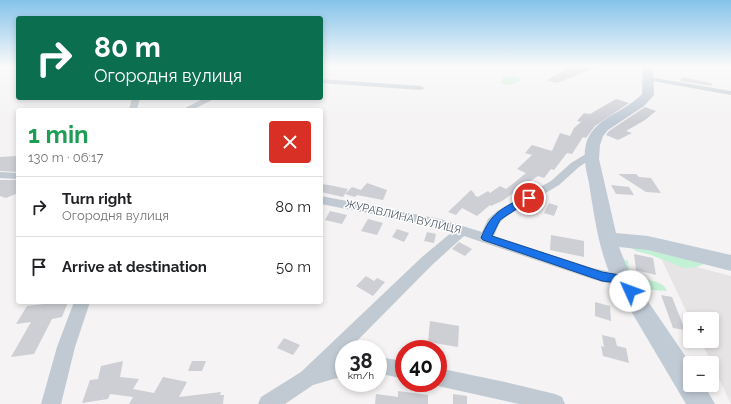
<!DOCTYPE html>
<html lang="en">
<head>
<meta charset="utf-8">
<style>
	:root { --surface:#fff; --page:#f6f6f6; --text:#202124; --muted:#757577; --line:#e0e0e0 }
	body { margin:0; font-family:Raleway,sans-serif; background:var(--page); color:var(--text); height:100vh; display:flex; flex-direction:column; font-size:15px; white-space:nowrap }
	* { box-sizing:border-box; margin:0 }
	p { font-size:13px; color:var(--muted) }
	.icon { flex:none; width:22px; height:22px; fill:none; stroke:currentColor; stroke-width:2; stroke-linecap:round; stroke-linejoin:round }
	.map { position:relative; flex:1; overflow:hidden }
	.details { position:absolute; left:16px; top:108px; width:307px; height:196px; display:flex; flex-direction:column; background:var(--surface); border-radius:4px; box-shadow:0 2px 6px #0003 }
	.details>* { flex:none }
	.top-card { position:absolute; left:16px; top:16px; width:307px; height:84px; border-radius:4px; box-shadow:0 2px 6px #0003; background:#0b6e4f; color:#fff; overflow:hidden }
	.fabs { position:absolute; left:683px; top:312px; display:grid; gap:8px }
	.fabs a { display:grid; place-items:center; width:36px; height:36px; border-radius:4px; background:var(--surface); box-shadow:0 2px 6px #0003; font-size:20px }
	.speed { position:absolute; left:335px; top:340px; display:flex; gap:8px; font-size:20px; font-weight:700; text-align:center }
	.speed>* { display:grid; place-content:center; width:52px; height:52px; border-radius:50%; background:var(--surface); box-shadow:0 2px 6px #0003; line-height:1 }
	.speed small { font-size:10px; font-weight:400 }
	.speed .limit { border:6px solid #d22; background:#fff; color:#111 }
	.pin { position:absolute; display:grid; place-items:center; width:34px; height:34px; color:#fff; margin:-17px; border:2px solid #fff; border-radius:50%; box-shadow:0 1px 4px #0007 }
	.me { position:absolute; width:44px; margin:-22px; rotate:313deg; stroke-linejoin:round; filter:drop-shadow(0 0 3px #0008) }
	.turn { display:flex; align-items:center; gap:14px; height:84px; padding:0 12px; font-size:18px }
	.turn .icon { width:52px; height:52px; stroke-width:2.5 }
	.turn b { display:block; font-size:28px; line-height:34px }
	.round { display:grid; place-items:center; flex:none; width:42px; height:42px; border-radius:4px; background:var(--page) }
	.summary { display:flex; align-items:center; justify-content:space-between; height:68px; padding:0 12px }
	h1 { font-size:24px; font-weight:700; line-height:30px; color:#1e9e55 }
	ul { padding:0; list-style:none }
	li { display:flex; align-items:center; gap:12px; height:60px; padding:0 12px; border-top:1px solid var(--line) }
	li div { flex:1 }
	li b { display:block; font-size:15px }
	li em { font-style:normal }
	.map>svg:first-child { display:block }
	.education { fill:#e6e4e5 }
	.green { fill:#c3f1d5 }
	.building { fill:#cdcfd5 }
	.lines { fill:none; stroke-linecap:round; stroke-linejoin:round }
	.street { fill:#c1cad2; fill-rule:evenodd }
	.secondary { fill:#c1cbd6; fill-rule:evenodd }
	.route { fill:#1a73e8; stroke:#114b97 }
	.labels { text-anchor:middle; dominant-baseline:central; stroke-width:3; stroke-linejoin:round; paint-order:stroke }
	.street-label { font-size:11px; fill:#4a5661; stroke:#fff }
</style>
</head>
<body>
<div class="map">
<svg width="731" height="404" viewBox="0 0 731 404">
	<rect width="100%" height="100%" fill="#f5f3f3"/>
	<!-- education -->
	<polygon class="education" points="661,258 731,276 731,404 701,341 712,341 712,319 690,319"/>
	<!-- green -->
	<g class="green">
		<polygon points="509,76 516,76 521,80 511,85 501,84 502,78"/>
		<polygon points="645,247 704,264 697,267 684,268 651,255 636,251 631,248"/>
		<path d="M624,259L628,261C629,286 661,274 667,291L652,290L647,285L628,275Z"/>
	</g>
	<!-- building -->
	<g class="building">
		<polygon points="570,67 597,67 557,83 547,80"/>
		<polygon points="682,77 711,83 713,86 680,81"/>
		<polygon points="616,99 629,103 595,126 586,138 583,137 572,154 567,153 554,170 551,169 544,178 538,176 502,201 491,206 490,205 477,216 462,208 456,215 448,212 471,190 475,194 474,195 478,197 488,191 490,193 500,186 506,189 526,173 517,169 532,155 525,153 532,145 552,151 560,133 570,136 574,128 581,122 577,121 584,113 590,114"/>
		<polygon points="645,107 656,111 645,120 626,131 632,133 618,140 606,135 609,131"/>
		<polygon points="18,156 18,172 0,171 0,157"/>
		<polygon points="618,174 636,174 639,177 651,178 661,193 646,192"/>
		<polygon points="0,180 18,180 18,193 6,198 0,196"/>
		<polygon points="367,183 387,190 383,200 357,195 355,197 345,194 352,187 361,190"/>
		<polygon points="321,184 329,185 348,189 343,197 321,192"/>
		<polygon points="611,185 629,187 634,195 616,194"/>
		<polygon points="549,203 558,206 554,216 544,213"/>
		<polygon points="330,211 347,215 342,224 325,220"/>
		<polygon points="368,219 383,223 377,235 361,231"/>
		<polygon points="397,229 409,233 404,242 392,237"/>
		<polygon points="427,232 436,234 434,243 424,241"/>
		<polygon points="551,235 584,241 584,257 550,250"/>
		<polygon points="459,242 472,249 465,256 452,249"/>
		<polygon points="634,254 653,258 656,275 636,270"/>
		<polygon points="366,276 374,281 377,278 385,282 373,296 356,286"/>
		<polygon points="661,295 672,297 685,330 673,328"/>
		<polygon points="53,302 68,302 62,317 52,319 34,354 11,357 31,322 16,324 27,306 52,303"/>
		<polygon points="595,302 610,306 611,321 595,316"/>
		<polygon points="430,321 459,326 458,347 428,342"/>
		<polygon points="602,335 615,338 617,346 626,348 629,363 603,356 601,346 604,347"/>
		<polygon points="284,338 300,345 293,355 277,348"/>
		<polygon points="123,361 120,377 139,379 133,389 154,393 163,377 187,382 179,397 221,392 220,395 224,395 223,404 129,404 133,397 110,394 108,399 82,403 90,380 98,379 101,366"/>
		<polygon points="192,361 206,361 202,371 188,371"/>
		<polygon points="398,391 428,395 428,404 375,404 376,394 398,397"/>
		<polygon points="453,394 467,396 467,404 453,404"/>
	</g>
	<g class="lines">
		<!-- street -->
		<g class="street">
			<polygon points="644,76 731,91 731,95 647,80 643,78"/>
			<polygon points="321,79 421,86 425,88 421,90 321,83"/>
			<polygon points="132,98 140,98 137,110 129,110"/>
			<polygon points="205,98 216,98 192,110 181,110"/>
			<path d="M591,151L596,154L595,156L579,167L559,185L505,217L499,224L494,236L592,268L627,275L629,279L627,283C616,287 603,282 592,279L464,236L432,265L349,349H344V354L338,360L344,358V376L313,385L285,404H258L261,397L301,372L422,257L452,232L438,227L321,204V196L440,219L482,232L488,219L497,211L551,181L571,163Z"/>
			<polygon points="0,172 18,173 18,179 0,178"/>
			<polygon points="74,302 90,302 75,347 61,404 41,404 57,347"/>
			<polygon points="378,357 404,361 404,379 378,373"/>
			<polygon points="438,368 505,382 555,394 562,397 565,404 519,404 438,386 431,383 438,383"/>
		</g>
		<!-- secondary -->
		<path class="secondary" d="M643,67H653L654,95L644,106L608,130L603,136L600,145L599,159L616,233L648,236L731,255V271L648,250L619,247L630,275L690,363V385H704L715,404H686L612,279C599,250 595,220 590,190C589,180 585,169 585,159C584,150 586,140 591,133C604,115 627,110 642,94Z"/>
	</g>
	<!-- sky -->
	<linearGradient id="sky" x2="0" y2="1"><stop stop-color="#85c3ea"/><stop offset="0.54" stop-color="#fafafa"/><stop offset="1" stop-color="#fafafa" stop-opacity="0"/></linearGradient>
	<rect width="731" height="123" fill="url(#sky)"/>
	<!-- route -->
	<path class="route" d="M525,196H529L533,198L500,220L492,236L602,272L626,276L635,291L634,295C625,297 623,290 619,283L602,281L483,240L481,238C491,212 502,209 525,196Z"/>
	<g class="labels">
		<!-- street labels -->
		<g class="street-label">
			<text transform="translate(403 217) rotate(13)">ЖУРАВЛИНА ВУЛИЦЯ</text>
		</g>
	</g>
</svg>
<div class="fabs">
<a>+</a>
<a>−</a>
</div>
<div class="speed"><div>38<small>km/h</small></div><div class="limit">40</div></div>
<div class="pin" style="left:529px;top:198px;background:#d93025"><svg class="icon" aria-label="arrive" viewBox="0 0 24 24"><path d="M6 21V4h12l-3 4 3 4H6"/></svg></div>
<svg class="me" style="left:630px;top:291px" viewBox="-20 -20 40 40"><circle r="19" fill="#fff"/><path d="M0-13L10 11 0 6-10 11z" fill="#1a73e8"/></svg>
<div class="top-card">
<div class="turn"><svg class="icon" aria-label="right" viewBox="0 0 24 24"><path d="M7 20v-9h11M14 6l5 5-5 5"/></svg><div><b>80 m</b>Огородня вулиця</div></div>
</div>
<section class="details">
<div class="summary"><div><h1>1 min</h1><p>130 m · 06:17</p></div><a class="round" style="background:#d93025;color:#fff"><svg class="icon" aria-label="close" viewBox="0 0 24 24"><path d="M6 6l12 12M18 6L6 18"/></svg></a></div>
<ul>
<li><svg class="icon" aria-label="right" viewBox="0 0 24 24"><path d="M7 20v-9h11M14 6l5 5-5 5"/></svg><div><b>Turn right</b><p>Огородня вулиця</p></div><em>80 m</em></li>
<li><svg class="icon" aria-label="arrive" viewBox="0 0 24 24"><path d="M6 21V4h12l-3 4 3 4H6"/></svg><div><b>Arrive at destination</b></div><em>50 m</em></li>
</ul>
</section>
</div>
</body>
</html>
